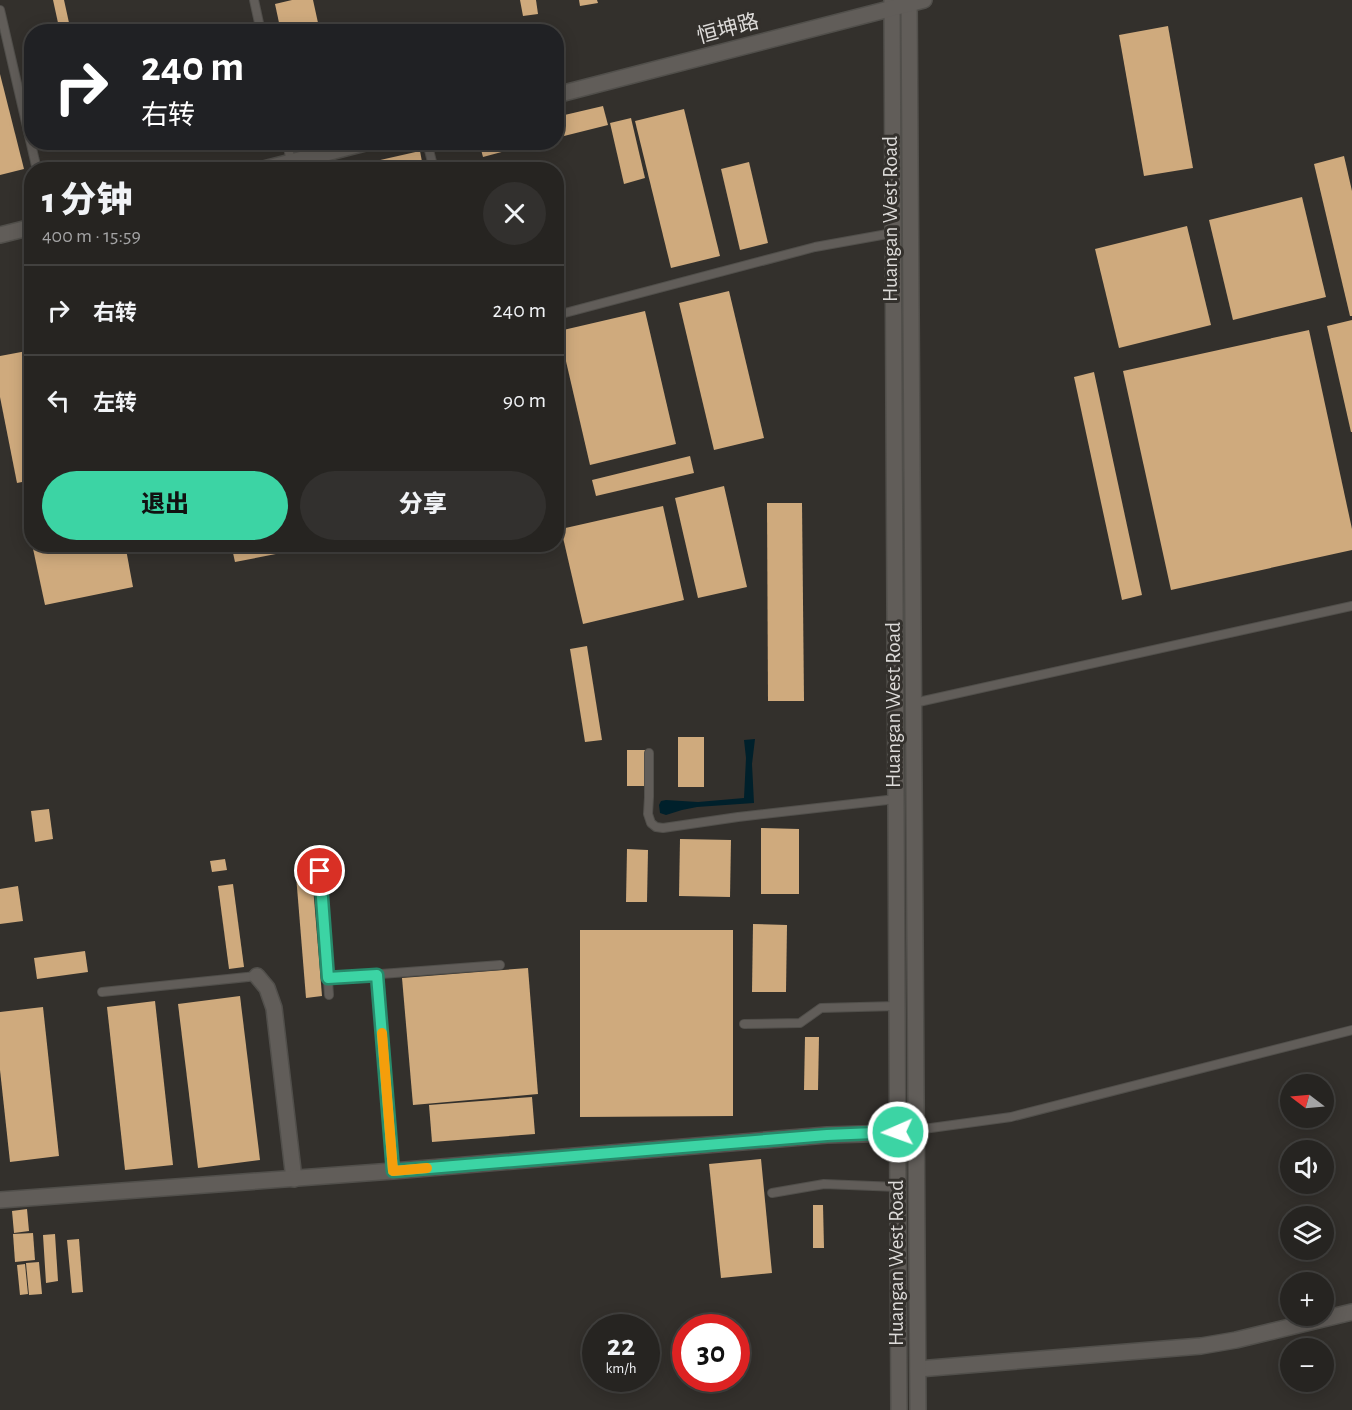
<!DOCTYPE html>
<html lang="zh">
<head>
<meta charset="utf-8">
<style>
	:root { --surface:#262421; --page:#32302e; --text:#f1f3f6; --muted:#a4a4a5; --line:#42413f; --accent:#3cd4a4 }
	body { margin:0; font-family:"Alegreya Sans","Noto Sans SC",sans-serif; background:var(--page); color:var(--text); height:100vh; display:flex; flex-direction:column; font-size:22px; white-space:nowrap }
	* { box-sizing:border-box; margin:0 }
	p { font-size:20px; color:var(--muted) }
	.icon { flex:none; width:33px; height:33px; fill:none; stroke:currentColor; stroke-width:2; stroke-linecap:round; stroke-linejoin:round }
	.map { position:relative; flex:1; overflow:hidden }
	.drawer { position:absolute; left:24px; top:162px; width:540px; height:390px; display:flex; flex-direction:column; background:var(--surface); border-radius:24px; box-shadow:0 3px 15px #0003,0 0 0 2px var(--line) }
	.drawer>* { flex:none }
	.top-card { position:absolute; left:24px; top:24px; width:540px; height:126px; border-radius:24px; box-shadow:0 3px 15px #0003,0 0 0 2px var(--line); background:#202124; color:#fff; overflow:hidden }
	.needle { width:39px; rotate:286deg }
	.tools { position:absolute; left:1280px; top:1074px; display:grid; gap:12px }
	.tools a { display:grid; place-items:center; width:54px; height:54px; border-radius:50%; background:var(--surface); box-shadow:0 3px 15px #0003,0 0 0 2px var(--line); font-size:30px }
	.speed { position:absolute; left:582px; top:1314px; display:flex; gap:12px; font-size:30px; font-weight:700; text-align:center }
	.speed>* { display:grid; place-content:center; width:78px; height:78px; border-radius:50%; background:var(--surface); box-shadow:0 3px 15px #0003,0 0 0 2px var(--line); line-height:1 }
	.speed small { font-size:15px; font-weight:400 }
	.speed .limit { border:9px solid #d22; background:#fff; color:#111 }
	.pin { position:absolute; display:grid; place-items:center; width:51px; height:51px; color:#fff; margin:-26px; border:3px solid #fff; border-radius:50%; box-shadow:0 2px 6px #0007 }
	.me { position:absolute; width:66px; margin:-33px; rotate:268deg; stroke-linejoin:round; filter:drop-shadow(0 0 4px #0008) }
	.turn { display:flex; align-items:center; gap:21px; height:126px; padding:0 18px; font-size:27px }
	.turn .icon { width:78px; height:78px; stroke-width:2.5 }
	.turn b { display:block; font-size:42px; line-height:51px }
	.round { display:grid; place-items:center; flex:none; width:63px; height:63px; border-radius:32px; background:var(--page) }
	.headline { display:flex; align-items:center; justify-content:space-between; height:102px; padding:0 18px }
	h1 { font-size:36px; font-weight:800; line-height:45px }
	.action { display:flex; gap:12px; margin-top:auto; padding:12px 18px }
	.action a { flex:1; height:69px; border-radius:36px; background:var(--accent); color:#111; font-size:24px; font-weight:800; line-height:69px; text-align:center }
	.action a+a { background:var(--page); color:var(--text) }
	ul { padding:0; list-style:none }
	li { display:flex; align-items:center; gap:18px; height:90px; padding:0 18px; border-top:2px solid var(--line) }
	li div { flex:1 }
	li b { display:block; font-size:22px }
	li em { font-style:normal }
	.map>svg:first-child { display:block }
	.water { fill:#00202b }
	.building { fill:#cfaa7d }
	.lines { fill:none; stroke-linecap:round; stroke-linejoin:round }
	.lane-casing { stroke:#514f4b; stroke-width:10 }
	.street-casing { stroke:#514f4b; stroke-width:18 }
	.secondary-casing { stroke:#514f4b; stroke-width:18 }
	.lane { stroke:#615d59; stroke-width:8 }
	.street { stroke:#615d59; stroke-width:15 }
	.secondary { stroke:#615d59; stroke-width:15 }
	.route-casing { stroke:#278a6b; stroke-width:15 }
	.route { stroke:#3cd4a4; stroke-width:10 }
	.slow { stroke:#f59e0b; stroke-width:10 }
	.labels { text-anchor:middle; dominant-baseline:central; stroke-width:6; stroke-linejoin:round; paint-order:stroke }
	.street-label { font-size:21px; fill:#dddbd9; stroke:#33302c }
</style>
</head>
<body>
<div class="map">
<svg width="1352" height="1410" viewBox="0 0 1352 1410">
	<rect width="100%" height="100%" fill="#33302c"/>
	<!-- water -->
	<polygon class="water" points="755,739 752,764 754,803 697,807 682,810 666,815 660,813 659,805 661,801 666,800 698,802 744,798 746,758 744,740"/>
	<!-- building -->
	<g class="building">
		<polygon points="53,0 64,0 71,32 60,32"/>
		<polygon points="292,0 313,0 320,32 281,32 275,4"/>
		<polygon points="520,0 536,0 538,14 523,16"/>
		<polygon points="579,0 597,0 598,3 580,6"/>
		<polygon points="1168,26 1193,168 1144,176 1119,35"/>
		<polygon points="0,74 24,169 0,175"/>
		<polygon points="603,106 608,125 556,138 556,117"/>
		<polygon points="684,109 720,256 671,268 635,121"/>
		<polygon points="631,118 645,178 624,184 610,123"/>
		<polygon points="479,142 535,142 535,143 483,157"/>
		<polygon points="420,151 423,167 410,170 368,170 367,163"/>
		<polygon points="1344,156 1352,191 1352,316 1350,316 1314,164"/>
		<polygon points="749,162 768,243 740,250 721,169"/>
		<polygon points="1302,197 1326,297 1233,320 1209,220"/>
		<polygon points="1187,226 1211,325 1119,348 1095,249"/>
		<polygon points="729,291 764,438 714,450 679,303"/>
		<polygon points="645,311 676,444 590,465 559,331"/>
		<polygon points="1352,320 1352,432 1351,432 1327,326"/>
		<polygon points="1309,330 1352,529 1352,550 1171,590 1123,371"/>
		<polygon points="32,350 32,480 17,483 0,397 0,356"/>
		<polygon points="1094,372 1142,595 1122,600 1074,377"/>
		<polygon points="690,456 694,473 596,496 592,480"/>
		<polygon points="724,486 747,587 698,598 675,498"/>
		<polygon points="767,503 802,503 804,701 768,701"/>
		<polygon points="663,506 684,600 583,624 561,529"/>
		<polygon points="32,544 125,544 133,587 45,605"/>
		<polygon points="231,544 280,544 281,553 235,562"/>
		<polygon points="288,544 333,544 333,546 290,554"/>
		<polygon points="587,646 602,740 585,742 570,649"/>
		<rect x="678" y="737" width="26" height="50"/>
		<rect x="627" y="750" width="18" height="36"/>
		<polygon points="49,809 53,839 35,842 31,811"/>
		<polygon points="761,828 799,829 799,894 761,894"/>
		<polygon points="680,839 731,840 730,897 679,896"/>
		<polygon points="627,849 648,850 647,902 626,902"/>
		<polygon points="225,859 227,870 212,872 210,861"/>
		<polygon points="312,874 322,996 306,998 296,875"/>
		<polygon points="233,884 244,967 229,969 218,886"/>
		<polygon points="18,886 23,921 0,924 0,889"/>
		<polygon points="753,924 787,925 786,992 752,992"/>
		<polygon points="580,930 733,930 733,1116 580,1117"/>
		<polygon points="85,951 88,972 37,979 34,958"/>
		<polygon points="528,968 538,1094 413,1105 402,978"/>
		<polygon points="240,996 260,1160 198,1168 178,1004"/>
		<polygon points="155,1001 173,1165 125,1170 107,1007"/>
		<polygon points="43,1007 59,1156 10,1162 0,1070 0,1012"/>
		<polygon points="805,1037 819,1037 818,1090 804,1090"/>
		<polygon points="532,1097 535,1134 432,1142 429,1105"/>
		<polygon points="761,1159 772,1273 721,1278 709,1164"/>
		<polygon points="813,1205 823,1205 824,1248 813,1248"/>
		<polygon points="27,1209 29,1231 14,1233 12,1211"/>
		<polygon points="33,1233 35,1260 15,1262 13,1234"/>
		<polygon points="55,1234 58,1281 46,1283 43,1235"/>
		<polygon points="79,1239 83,1292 72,1293 67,1240"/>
		<polygon points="39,1262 42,1294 29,1295 26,1263"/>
		<polygon points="25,1264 28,1294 20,1295 17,1265"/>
	</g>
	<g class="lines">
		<!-- lane casing -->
		<g class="lane-casing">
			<g id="lane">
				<polyline points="254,0 261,32"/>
				<polyline points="0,10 37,170"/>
				<polyline points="287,142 291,162"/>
				<polyline points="427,142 434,170"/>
				<polyline points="561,314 815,247 893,233"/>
				<polyline points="914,703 1352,606"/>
				<polyline points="649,753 649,797 648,814 651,823 656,827 663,828 738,817 896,799"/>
				<polyline points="320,871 329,995"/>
				<polyline points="377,975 393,1171"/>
				<polyline points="328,978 500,965"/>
				<polyline points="102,992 257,976"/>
				<polyline points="744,1024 800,1023 821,1008 897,1006"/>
				<polyline points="916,1130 1011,1117 1352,1030"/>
				<polyline points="772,1193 824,1184 898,1187"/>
			</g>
		</g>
		<!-- street casing -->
		<g class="street-casing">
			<g id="street">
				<polyline points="257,976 267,988 274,1008 294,1179"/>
				<polyline points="0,1200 393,1171 827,1135 898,1133"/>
				<polyline points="918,1369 1201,1346 1236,1340 1352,1312"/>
			</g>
		</g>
		<!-- secondary casing -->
		<g class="secondary-casing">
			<g id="secondary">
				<polyline points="892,0 899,1410"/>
				<polyline points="909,0 918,1410"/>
				<polyline points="556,95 924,0"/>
				<polyline points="260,170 369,142"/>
				<polyline points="0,235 32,227"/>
			</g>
		</g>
		<!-- lane -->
		<use href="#lane" class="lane"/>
		<!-- street -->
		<use href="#street" class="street"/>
		<!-- secondary -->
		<use href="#secondary" class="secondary"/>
	</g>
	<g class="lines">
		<!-- route casing -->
		<g class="route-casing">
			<polyline id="route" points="320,871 328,978 377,975 393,1171 827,1135 898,1132"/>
		</g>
		<!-- route -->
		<use href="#route" class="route"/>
		<!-- slow -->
		<polyline class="slow" points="382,1033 393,1171 427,1168"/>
	</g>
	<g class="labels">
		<!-- street labels -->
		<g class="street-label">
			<text transform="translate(728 29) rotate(-15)">恒坤路</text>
			<text transform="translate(890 219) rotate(-90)">Huangan West Road</text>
			<text transform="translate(893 705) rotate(-90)">Huangan West Road</text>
			<text transform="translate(896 1263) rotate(-90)">Huangan West Road</text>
		</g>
	</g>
</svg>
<div class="tools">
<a><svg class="needle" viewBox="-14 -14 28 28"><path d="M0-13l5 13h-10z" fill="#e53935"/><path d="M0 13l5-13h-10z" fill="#a4a4a5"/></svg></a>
<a><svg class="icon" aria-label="sound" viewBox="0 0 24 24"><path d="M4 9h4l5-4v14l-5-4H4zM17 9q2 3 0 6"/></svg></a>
<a><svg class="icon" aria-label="layers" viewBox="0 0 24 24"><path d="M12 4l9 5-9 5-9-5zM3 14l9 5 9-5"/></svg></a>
<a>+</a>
<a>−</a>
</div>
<div class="speed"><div>22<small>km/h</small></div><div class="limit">30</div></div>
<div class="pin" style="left:320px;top:871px;background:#d93025"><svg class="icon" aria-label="arrive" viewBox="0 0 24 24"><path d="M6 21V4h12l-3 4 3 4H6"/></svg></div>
<svg class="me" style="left:898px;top:1132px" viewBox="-20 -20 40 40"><circle r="17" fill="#3cd4a4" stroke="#fff" stroke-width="3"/><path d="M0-11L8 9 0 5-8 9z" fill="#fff"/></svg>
<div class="top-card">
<div class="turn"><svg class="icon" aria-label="right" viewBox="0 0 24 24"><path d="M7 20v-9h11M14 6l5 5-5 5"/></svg><div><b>240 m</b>右转</div></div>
</div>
<section class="drawer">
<div class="headline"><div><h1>1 分钟</h1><p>400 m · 15:59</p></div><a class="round"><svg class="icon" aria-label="close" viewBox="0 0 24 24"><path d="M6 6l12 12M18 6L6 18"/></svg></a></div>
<ul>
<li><svg class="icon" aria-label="right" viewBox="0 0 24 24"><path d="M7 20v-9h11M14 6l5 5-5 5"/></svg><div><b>右转</b></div><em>240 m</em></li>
<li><svg class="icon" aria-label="left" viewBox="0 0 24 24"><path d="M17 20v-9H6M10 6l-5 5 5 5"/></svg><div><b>左转</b></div><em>90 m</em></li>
</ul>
<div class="action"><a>退出</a><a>分享</a></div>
</section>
</div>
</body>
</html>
